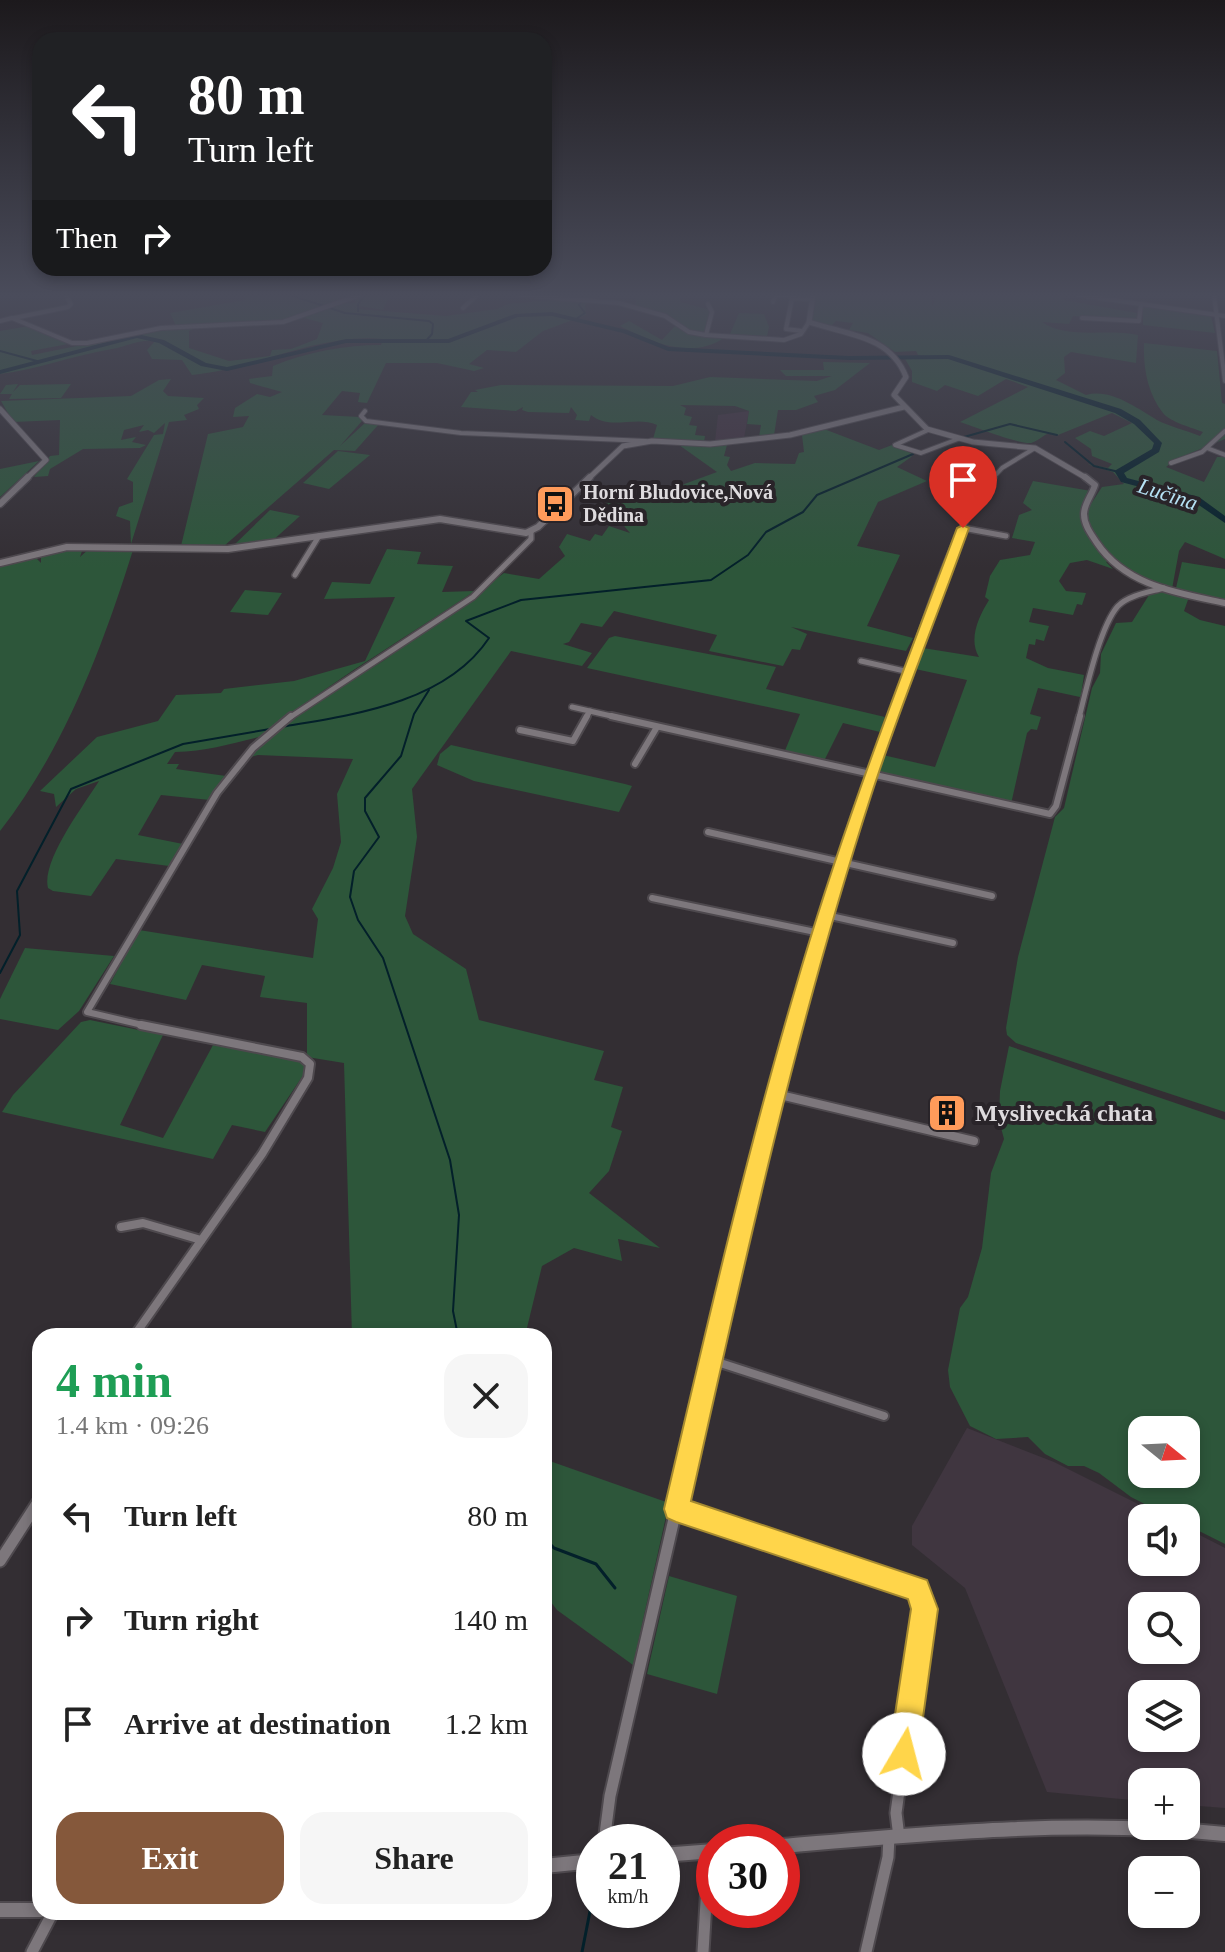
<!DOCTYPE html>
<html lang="en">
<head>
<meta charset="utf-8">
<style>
	:root { --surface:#fff; --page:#f6f6f6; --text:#222; --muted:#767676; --accent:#85583b }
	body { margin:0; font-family:"Times New Roman",serif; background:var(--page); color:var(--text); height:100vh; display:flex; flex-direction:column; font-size:30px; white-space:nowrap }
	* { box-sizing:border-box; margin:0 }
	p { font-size:26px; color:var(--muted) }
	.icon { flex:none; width:44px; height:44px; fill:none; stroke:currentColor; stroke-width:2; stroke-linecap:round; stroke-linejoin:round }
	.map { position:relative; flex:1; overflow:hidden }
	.details { position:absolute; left:32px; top:1328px; width:520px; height:592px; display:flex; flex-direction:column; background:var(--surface); border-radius:24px; box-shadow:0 4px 12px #0003 }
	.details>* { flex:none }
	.guide { position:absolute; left:32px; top:32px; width:520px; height:244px; border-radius:24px; box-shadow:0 4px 12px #0003; background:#202124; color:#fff; overflow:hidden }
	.needle { width:52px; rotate:108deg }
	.fabs { position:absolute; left:1128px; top:1416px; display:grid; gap:16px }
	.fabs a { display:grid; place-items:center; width:72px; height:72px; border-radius:16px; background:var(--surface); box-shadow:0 4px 12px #0003; font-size:40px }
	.speed { position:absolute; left:576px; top:1824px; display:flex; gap:16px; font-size:40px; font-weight:700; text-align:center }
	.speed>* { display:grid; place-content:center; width:104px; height:104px; border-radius:50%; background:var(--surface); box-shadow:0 4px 12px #0003; line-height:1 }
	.speed small { font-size:20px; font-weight:400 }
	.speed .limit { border:12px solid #d22; background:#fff; color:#111 }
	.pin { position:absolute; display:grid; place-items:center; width:68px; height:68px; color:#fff; margin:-82px -34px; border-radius:50% 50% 50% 0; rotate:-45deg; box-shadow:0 0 8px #0007 }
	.pin .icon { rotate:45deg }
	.me { position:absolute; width:88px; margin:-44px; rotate:8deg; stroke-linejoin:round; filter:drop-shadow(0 0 6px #0008) }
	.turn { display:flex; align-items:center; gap:28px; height:168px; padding:0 24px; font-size:36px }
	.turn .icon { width:104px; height:104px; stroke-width:2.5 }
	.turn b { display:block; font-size:56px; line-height:68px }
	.then { display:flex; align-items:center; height:76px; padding:0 24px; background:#0003; gap:16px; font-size:30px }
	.round { display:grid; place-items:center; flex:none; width:84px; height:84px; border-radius:24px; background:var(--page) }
	.overview { display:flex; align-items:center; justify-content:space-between; height:136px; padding:0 24px }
	h1 { font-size:48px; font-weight:600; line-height:60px; color:#1e9e55 }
	.action { display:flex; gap:16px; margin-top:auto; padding:16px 24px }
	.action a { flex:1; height:92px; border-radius:24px; background:var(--accent); color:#fff; font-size:32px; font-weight:600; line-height:92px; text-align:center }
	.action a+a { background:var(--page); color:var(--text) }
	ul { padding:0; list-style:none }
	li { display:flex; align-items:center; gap:24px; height:104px; padding:0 24px }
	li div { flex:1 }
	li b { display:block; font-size:30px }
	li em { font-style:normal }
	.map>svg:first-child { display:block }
	.commercial { fill:#41323f }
	.built { fill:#403640; fill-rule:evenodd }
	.green { fill:#2d563a; fill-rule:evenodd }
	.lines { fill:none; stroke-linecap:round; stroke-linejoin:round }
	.stream-far1 { stroke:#03202a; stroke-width:2 }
	.stream { stroke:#03202a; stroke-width:3 }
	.river { fill:#03202a; fill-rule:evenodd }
	.minor-far4-casing { stroke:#4e494e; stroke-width:6 }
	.minor-far3-casing { stroke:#4e494e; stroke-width:8 }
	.minor-far2-casing { stroke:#4e494e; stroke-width:10 }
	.minor-far1-casing { stroke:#4e494e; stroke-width:12 }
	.minor-casing { stroke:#4e494e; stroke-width:15 }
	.tertiary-far2-casing { stroke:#4e494e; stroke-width:7 }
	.tertiary-far1-casing { stroke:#4e494e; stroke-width:9 }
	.tertiary-casing { stroke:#4e494e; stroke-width:18 }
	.minor-far4 { stroke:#7d777c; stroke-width:4 }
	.minor-far3 { stroke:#7d777c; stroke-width:5 }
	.minor-far2 { stroke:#7d777c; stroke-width:6 }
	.minor-far1 { stroke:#7d777c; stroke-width:8 }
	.minor { stroke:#7d777c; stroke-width:11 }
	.tertiary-far2 { stroke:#7d777c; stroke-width:5 }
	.tertiary-far1 { stroke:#7d777c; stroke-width:6 }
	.tertiary { stroke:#7d777c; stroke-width:14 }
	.route { fill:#ffd54a; stroke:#a68a30; stroke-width:2 }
	.labels { text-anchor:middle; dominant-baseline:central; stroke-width:8; stroke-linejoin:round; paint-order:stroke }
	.far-poi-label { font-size:20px; font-weight:bold; fill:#dedbde; stroke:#292429; text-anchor:start }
	.far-water-label { font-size:22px; font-style:italic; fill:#b6e2f5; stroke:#292429 }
	.poi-label { font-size:24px; font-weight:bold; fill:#dedbde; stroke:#292429; text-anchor:start }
</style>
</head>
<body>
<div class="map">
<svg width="1225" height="1952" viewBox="0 0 1225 1952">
	<rect width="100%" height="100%" fill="#332e33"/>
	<!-- commercial -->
	<polygon class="commercial" points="749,411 744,438 715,442 718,415"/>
	<!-- built -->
	<path class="built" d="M967,1428L1054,1462L1166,1518H1142V1562H1186V1528L1225,1548V1808L1186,1805V1782H1142V1801L1047,1792L965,1588L912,1545V1526ZM1142,1606H1186V1650H1142ZM1142,1694H1186V1738H1142Z"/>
	<!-- green -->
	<g class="green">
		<path d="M243,295H344L329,304L356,303L353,297L390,295L383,310L360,306L358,309L446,316L497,309L508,304L563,299L569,295H596L585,305L586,315L543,331L516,352L487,350L469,364L484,368L474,371L437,363H386L367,403L358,402L360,393L342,391L322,415L360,417L362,421L340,446L365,423L379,424L355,451L334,450L224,546H181L208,434L243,427L249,416L233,417L235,408L257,394L270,397L282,392L250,383L249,379L272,376L273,366C307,352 345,345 381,345L383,339C318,333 256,369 192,375L182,360L152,359L147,350L155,341C138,339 128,346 112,349C74,355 36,370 0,374V331L29,326L68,344L31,351L32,355L176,326L170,313L245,300ZM304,318L323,323L317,339L291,349L272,350L270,356L229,361L189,348V331L193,329L184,326L279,325Z"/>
		<polygon points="637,295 681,295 680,302 711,310 704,333 689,330 667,314 635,305"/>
		<path d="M817,295H932V307L936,295H1062L1064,300L1137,313L1136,320L1073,316L1069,324L1042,322C1068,340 1106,328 1138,335L1136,363L1071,352L1064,357L1065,373L1056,380L1086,395C1111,388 1138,409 1157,420C1170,427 1186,430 1200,436L1203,432C1193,428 1170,422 1163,413C1148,394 1143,369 1144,343L1217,351L1222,403L1225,404V439L1176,459L1166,467L1204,482L1217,457H1225V559L1185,542L1179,551L1172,589L1149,582L1111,561L1106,562L1113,569L1087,560L1070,563L1059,581L1066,591L1086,593L1082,605L1077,604L1073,615L1033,608L1029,622L1049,626L1044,641L1036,639L1035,645L1029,644L1026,658L1048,668L1084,675L1081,695L1080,697L1038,688L1030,714L1041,717L1037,730L1031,729L1027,733L1011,804L876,774L883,755L935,767L967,680L915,669L923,648L979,657C968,639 979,616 989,600L985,597L990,576L1000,560L1030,555L1035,542L1012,538L1019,515L1032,510L1023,503L1033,481L1091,491L1080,512L1085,527L1087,510L1102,487L1124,484L1113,472L1087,464L1108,468L1112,464L1092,456L1091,449L1075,438L1090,431L1104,436L1132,423L1112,413L1058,435L1049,433C1044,435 1036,442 1031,443C1018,444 975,427 960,422L1028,387L1006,379L978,396L945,385L937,391L912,382V371L904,357L950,358L918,355L916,351L895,352L868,333L849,330L853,323L836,321L831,326L812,321Z"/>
		<polygon points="1143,306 1211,316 1215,333 1143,325"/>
		<polygon points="739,313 764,314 769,327 767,336 730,334"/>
		<path d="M629,321L662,340L675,326L690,333L724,338C691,360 651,342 620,326Z"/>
		<path d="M823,362L870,363L835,390L814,396L818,402L796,410H778L774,435L759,437L761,425L747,424L749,411L735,406L680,405L686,408L684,415L692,417L689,425L697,426L695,435L705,436L704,442L653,439L657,425C636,415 610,431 591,415L589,421L575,420L577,415L571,407L569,413L528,412L522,410L523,407L516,411L461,407L471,392H478L475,390L501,385L673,386L710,377L817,381L832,376H786L780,370H824Z"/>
		<polygon points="171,379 163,391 168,396 204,398 197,405 199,409 184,415 187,420 169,422 131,544 130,521 116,516 119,507 133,502 133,482 127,479 154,435 163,434 165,423 154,433 148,430 139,432 144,425 124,430 121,440 136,437 132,442 146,445 140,448 83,449 50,469 48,476 34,477 50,456 59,455 60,420 13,422 1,401 131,396 159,380"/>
		<polygon points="18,384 13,392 20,385 71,384 61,398 9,399 12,394 0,394 6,385"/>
		<path d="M824,429L879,450L892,445L913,454L911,457L897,467L927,481L878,502L857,546L900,555L867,626L913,638L906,651L791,627L807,634L800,650L792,649L783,666L709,651L717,635L614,611L602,627L581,623L569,642L563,644L592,653L582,666L511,651L412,789L417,837L405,916L413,934L466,969L479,1020L604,1051L594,1080L623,1087L611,1127L622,1131L609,1171L589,1193L660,1248L618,1239L622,1261L574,1248L542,1266L525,1336H352L344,1063L307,1057V1003L260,997L265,976L202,965L186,1000L110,984L139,930L313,958L318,919L312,909L333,868L341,842L337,794L353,759L258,755L243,759L267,735C234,743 209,751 175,752L167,764H179L176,769L226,776L210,800L161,795L138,835L183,844L169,866L116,859L91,896L53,891L48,888C41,861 84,805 99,781L76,789L56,807L54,794L40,791L97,737L158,721L176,695L221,693L224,689L294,681L365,661L395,597L324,599L332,582L370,584L387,549L421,552L417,564L453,566L442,592L475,591C411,634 345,673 284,719L383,661L504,573L539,579L565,556L559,547L567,534L590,541L595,534L602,536L609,526L630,533L605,503L630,494L638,501L717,472L679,445H727L724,456L730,457L727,465L731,471L755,463L795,464L799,453L804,452L802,435Z"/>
		<polygon points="338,451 370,455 329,489 303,483"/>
		<polygon points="39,461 0,497 0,469"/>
		<polygon points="270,510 300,516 271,542 232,547"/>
		<path d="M83,548L80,557L90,548L133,550C102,649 64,749 0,831V565L39,555L37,559L41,563V554Z"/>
		<polygon points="1182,562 1225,569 1225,600 1176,588"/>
		<polygon points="245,590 282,593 268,615 230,612"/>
		<polygon points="1163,591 1189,597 1184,611 1200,620 1225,626 1225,1112 1016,1043 1007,1035 1006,1028 1018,957 1055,817 1064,808 1092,688 1100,673 1101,654 1116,623 1132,622 1149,595"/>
		<polygon points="615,636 776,667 766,689 885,717 880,732 843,723 823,763 784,753 800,714 587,668 609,638"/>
		<polygon points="451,745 625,784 632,786 619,812 474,781 437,765 440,754"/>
		<polygon points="25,948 114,956 79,1011 58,1030 0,1019 0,999"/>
		<polygon points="90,1020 163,1035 120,1125 163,1138 213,1045 302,1061 306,1071 265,1132 232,1125 213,1159 2,1112 13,1095 81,1022"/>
		<path d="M1009,1046L1225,1120V1544L1199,1531L1186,1518L1168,1516L1131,1497L1099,1473L1084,1466H1068L1045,1454L1028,1437L996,1439L970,1426L950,1387L948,1370L960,1308L968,1297L982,1248L991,1173L1004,1139L999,1120L1000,1091ZM1186,1430V1474H1142V1430Z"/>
		<polygon points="544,1459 669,1503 633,1665 557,1610 544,1593"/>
		<polygon points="669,1576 737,1596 717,1694 647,1674"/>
	</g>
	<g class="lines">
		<!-- stream-far1 -->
		<g class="stream-far1">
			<polyline points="290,295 345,313 429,321 433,324 432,334 425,342"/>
			<polyline points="358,311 358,304 365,295"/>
			<polyline points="576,319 585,313 579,305 583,295"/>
			<polyline points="0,351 37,361"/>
			<polyline points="964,437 1010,424 1057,435"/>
			<polyline points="1065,442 1094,466 1119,472"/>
			<polyline points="429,690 414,714 401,756 365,798 365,811 379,837 354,871 350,897 358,920 383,958 450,1160 459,1215 453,1311 458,1336"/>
			<path d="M281,727C353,715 446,703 489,638L466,621L521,600L711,580L748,555L766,532L803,512L817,495L913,454"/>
			<polyline points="0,973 20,935 17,891 71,789 183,744 270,729"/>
		</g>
		<!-- stream -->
		<g class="stream">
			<polyline points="544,1538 554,1548 596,1564 615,1588"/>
			<polyline points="582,1952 594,1891"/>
		</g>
		<!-- river -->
		<polygon class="river" points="552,312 627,330 669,347 849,356 949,355 1121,409 1140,420 1162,443 1159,452 1124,473 1127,478 1199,497 1225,516 1225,523 1193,501 1121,482 1115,472 1116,470 1152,449 1154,443 1134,424 1115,413 948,359 849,360 668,351 623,333 552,316 518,317 449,343 346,343 227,371 201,366 159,343 137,338 0,374 0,370 137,334 164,340 206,363 227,367 346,339 448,339 515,314"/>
		<!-- minor-far4 casing -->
		<g class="minor-far4-casing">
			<g id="minor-far4">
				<polyline points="519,295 619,303 665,316 689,332 706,335 784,340 801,334 809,322"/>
				<polyline points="1078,295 1225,316"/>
				<polyline points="1214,295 1225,381"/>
				<polyline points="773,302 776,295 794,296"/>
				<polyline points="463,308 477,295"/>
				<polyline points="14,318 68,307 71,304 66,295"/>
				<polyline points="1082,318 1139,321 1141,304"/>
				<polyline points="0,321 12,318 72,343 87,343 161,328 283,322 360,295"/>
				<polyline points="802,331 786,329 792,298 812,299"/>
				<polyline points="706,335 712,312 708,304"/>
				<polyline points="365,411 361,416 366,421 461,433 646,441"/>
				<polyline points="928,430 895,445 921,453 958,439"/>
				<polyline points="1207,448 1225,455"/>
				<polyline points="1171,463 1202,452 1225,431"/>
				<polyline points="992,479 1002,468 1035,448"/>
			</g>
		</g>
		<!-- minor-far3 casing -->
		<g class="minor-far3-casing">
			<g id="minor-far3">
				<polyline points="963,528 1006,536"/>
				<polyline points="295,575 319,536"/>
				<polyline points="861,661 909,672"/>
				<polyline points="572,707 620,718"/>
				<polyline points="289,718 473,597 531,539 531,531"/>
				<polyline points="586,718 590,711"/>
				<path d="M892,718C916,652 950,526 994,477"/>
				<path d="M1079,718C1086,690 1100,626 1118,606C1129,595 1150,592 1164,588"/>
			</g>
		</g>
		<!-- minor-far2 casing -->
		<g class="minor-far2-casing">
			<g id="minor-far2">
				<polyline points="611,716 1050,814 1056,806 1080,716"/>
				<polyline points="520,730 573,741 587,716"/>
				<polyline points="635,764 657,727"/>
				<polyline points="708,832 992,896"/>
				<polyline points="652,898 820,933"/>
				<polyline points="826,915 953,943"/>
				<polyline points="151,1027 87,1012 217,793 253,748 291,716"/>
				<polyline points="793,1027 849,837 893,716"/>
			</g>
		</g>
		<!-- minor-far1 casing -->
		<g class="minor-far1-casing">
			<g id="minor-far1">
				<polyline points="776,1094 974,1141"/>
				<polyline points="121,1227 143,1223 201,1240"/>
				<polyline points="134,1336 262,1154 308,1078 310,1064 302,1057 141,1025"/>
				<polyline points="711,1360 884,1416"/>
				<polyline points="694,1430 739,1236 794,1025"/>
			</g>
		</g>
		<!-- minor casing -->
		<g class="minor-casing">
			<g id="minor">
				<polyline points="676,1509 918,1589 924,1609 896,1813 899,1837"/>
				<polyline points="0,1561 40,1499"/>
				<polyline points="604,1842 610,1796 695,1428"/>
				<polyline points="32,1952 53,1912"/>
				<polyline points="703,1952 709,1852"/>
				<polyline points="866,1952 888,1857 889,1837"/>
			</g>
		</g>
		<!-- tertiary-far2 casing -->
		<g class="tertiary-far2-casing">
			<g id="tertiary-far2">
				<path d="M813,295L809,322C847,335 890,335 906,377L894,395L927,429L973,442L1035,448L1088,479"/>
				<polyline points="0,409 46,460 26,479"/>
				<polyline points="588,479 623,446 652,441 710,444 790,435 904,407"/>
			</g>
		</g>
		<!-- tertiary-far1 casing -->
		<g class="tertiary-far1-casing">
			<g id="tertiary-far1">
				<path d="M1085,477L1095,485C1092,495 1084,504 1084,514C1084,525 1091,534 1097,543C1126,586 1178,593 1225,603"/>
				<polyline points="0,504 28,477"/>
				<polyline points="0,563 67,547 228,549 440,519 526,533 538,527 590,477"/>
			</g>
		</g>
		<!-- tertiary casing -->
		<g class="tertiary-casing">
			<g id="tertiary">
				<path d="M782,1846C930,1833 1076,1819 1225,1834"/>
				<polyline points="662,1855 714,1851"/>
				<polyline points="544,1866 594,1861"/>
				<polyline points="0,1910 40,1910"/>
			</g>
		</g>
		<!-- minor-far4 -->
		<use href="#minor-far4" class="minor-far4"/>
		<!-- minor-far3 -->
		<use href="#minor-far3" class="minor-far3"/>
		<!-- minor-far2 -->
		<use href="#minor-far2" class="minor-far2"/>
		<!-- minor-far1 -->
		<use href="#minor-far1" class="minor-far1"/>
		<!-- minor -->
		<use href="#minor" class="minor"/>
		<!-- tertiary-far2 -->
		<use href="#tertiary-far2" class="tertiary-far2"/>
		<!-- tertiary-far1 -->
		<use href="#tertiary-far1" class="tertiary-far1"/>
		<!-- tertiary -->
		<use href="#tertiary" class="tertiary"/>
	</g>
	<!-- sky -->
	<linearGradient id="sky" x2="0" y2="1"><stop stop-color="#1c191c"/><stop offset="0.52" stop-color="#4a4c5b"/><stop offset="1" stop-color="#4a4c5b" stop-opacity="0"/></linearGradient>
	<rect width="1225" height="568" fill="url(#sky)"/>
	<!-- route -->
	<path class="route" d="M963,525L969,528C937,617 900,706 871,796C796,1027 744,1264 691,1501L927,1580L938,1609L918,1754L914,1765L904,1769L893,1765L889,1754L911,1609L908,1599L676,1522L667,1518L664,1509C705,1334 745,1158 796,986C841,830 900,680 957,528Z"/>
	<!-- icons -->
	<defs>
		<g id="bus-square" transform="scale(2)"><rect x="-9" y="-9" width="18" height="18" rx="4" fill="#ff9b5a" stroke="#292429"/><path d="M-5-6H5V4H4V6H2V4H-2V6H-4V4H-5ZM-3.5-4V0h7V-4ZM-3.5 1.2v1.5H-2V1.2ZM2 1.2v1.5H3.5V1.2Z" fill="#111"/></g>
		<g id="building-square" transform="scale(2)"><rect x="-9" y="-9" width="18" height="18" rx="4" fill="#ff9b5a" stroke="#292429"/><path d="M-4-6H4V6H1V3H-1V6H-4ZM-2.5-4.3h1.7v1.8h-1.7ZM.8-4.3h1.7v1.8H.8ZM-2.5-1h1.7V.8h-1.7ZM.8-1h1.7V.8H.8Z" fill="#111"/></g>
	</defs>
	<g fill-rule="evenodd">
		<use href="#bus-square" x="555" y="504"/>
		<use href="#building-square" x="947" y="1113"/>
	</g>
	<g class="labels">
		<!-- far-poi labels -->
		<g class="far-poi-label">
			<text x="583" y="492">Horní Bludovice,Nová<tspan x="583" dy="23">Dědina</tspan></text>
		</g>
		<!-- far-water labels -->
		<g class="far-water-label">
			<text transform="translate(1168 494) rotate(18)">Lučina</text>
		</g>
		<!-- poi labels -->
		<g class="poi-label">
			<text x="975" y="1113">Myslivecká chata</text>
		</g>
	</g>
</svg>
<div class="fabs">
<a><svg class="needle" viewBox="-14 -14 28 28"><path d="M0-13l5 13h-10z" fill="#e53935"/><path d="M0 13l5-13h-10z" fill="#767676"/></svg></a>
<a><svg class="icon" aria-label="sound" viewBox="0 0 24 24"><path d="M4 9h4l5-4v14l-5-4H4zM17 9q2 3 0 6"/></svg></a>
<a><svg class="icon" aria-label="search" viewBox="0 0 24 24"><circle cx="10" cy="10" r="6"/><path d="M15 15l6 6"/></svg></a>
<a><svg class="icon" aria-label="layers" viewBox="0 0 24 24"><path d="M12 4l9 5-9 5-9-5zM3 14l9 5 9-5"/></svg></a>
<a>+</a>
<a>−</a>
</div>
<div class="speed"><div>21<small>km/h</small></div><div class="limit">30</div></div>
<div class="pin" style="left:963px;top:528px;background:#d93025"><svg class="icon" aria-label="arrive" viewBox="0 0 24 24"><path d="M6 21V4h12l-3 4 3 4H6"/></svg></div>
<svg class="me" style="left:904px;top:1754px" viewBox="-20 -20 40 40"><circle r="19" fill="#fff"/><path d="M0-13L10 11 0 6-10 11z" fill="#ffd54a"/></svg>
<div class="guide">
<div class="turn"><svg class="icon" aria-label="left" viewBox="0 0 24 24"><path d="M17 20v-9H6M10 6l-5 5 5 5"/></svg><div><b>80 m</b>Turn left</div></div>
<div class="then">Then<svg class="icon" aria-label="right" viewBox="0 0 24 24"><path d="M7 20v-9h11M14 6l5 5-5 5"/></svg></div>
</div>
<section class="details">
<div class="overview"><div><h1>4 min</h1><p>1.4 km · 09:26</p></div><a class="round"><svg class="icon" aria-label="close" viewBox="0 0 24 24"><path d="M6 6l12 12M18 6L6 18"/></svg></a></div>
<ul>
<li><svg class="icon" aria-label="left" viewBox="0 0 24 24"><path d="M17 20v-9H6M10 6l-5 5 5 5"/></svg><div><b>Turn left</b></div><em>80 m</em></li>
<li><svg class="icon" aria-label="right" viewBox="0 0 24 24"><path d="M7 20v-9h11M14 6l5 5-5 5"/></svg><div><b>Turn right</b></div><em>140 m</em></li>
<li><svg class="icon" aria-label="arrive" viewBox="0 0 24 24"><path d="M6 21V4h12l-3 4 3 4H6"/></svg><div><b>Arrive at destination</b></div><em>1.2 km</em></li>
</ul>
<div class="action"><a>Exit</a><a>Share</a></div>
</section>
</div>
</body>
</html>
